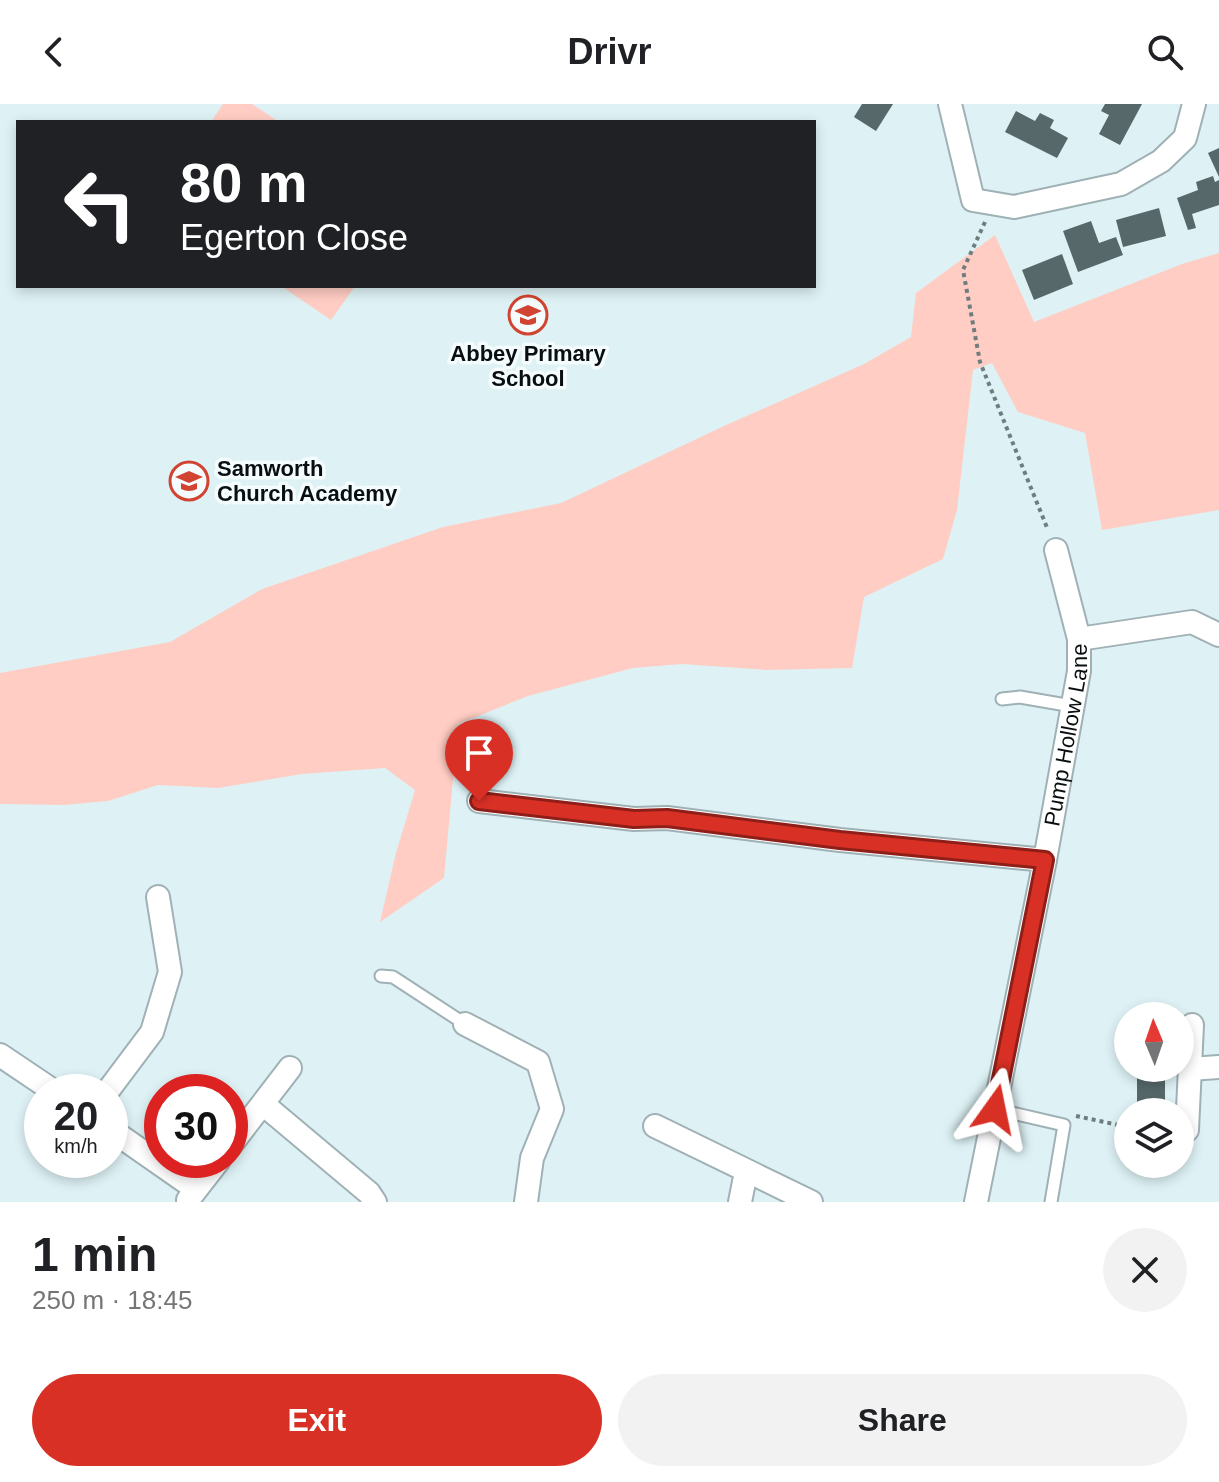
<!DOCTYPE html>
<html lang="en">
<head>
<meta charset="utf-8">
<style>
	:root { --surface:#fff; --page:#f2f2f2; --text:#202124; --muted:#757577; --accent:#d93025 }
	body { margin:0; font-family:Helvetica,sans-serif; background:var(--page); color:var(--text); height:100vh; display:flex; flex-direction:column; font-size:30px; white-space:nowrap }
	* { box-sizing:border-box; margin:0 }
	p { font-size:26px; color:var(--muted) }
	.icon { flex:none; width:44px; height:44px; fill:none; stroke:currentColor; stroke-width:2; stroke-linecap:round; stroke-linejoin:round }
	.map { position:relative; height:1098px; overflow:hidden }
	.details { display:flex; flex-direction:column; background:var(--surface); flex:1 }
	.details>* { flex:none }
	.top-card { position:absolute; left:16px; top:16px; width:800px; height:168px; border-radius:0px; box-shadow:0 4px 12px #0003; background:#202124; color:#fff; overflow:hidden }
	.needle { width:52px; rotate:358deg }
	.controls { position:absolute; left:1114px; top:898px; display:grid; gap:16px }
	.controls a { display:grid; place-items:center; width:80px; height:80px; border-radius:50%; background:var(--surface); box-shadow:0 4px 12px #0003; font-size:40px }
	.speed { position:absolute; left:24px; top:970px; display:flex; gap:16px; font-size:40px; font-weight:700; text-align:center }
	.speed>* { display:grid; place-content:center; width:104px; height:104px; border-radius:50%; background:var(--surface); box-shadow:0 4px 12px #0003; line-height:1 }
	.speed small { font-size:20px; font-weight:400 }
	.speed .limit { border:12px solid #d22; background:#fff; color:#111 }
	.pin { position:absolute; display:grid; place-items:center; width:68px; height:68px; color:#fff; margin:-82px -34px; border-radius:50% 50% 50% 0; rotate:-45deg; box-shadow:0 0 8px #0007 }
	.pin .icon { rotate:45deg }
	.me { position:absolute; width:88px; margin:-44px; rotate:12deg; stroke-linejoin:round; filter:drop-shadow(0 0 6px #0008) }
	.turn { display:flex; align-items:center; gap:28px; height:168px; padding:0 32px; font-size:36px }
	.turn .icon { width:104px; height:104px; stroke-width:2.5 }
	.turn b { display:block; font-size:56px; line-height:68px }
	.round { display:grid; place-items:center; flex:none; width:84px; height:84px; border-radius:42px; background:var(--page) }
	.overview { display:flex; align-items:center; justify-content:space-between; height:136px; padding:0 32px }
	h1 { font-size:48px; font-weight:700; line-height:60px }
	.cta { display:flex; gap:16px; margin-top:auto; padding:16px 32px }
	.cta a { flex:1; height:92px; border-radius:48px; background:var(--accent); color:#fff; font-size:32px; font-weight:700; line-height:92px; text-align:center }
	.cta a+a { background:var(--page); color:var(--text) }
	header { display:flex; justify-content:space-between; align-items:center; height:104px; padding:0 32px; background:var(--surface); font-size:36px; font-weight:700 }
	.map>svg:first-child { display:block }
	.green { fill:#ffcdc3 }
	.building { fill:#57686b }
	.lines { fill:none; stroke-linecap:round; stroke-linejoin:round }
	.lane-casing { stroke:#9fb1b5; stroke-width:15 }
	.street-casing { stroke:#9fb1b5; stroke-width:26 }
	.path { stroke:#707d7f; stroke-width:4; stroke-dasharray:4 4; stroke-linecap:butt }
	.lane { stroke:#fff; stroke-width:11 }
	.street { stroke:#fff; stroke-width:22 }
	.route-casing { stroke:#8d1f18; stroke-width:20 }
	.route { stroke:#d93025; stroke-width:14 }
	.labels { text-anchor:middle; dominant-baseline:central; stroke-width:7; stroke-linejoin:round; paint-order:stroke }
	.poi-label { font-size:22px; font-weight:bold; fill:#090f11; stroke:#f5fcfe }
	.street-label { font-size:22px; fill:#090f11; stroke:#f5fcfe }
</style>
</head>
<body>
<header><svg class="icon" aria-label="back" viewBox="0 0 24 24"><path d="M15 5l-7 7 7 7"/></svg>Drivr<svg class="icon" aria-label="search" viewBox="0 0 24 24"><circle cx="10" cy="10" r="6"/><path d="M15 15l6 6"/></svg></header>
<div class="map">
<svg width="1219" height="1098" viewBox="0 0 1219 1098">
	<rect width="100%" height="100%" fill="#def2f5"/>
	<!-- green -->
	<g class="green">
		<polygon points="223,0 252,0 279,18 211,18"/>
		<polygon points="995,131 1034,218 1182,160 1219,149 1219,406 1102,426 1085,329 1018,308 992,259 973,266 957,406 943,455 864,493 852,564 766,566 682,560 633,564 528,592 458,620 444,774 380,818 396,749 415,686 385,664 302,670 218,684 158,681 108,697 64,701 0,700 0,569 170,538 262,485 443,423 561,399 724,322 864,260 911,233 916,189"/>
		<polygon points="281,182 355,182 331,216"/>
	</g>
	<!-- building -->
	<g class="building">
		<polygon points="862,0 893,0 876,27 854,13"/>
		<polygon points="1105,0 1142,0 1120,41 1099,30 1109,11 1101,7"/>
		<polygon points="1016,7 1035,17 1040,9 1054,16 1050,24 1068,34 1057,54 1005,28"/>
		<polygon points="1219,44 1219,73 1208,49"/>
		<polygon points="1213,72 1215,78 1219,76 1219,101 1192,110 1196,124 1188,126 1177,94 1198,86 1196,78"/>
		<polygon points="1159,104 1166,132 1123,143 1116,116"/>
		<polygon points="1091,117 1099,139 1116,133 1123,151 1078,168 1063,127"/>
		<polygon points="1062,150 1073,180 1034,196 1022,166"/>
		<polygon points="1141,907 1170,908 1170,912 1141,912"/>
		<polygon points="1143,964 1160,964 1160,969 1165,969 1165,1008 1137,1008 1137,969 1143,969"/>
	</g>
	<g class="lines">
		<!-- lane casing -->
		<g class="lane-casing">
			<g id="lane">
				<polyline points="1002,595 1020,593 1072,602"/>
				<polyline points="381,872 393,873 465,920"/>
				<polyline points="995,1005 1064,1021 1051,1098"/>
			</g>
		</g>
		<!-- street casing -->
		<g class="street-casing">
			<g id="street">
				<polyline points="950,0 973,96 1014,103 1121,80 1161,57 1185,34 1194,0"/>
				<polyline points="1079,535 1192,518 1219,531"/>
				<polyline points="479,697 634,715 667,714 840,736 1045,756"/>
				<polyline points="465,920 538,958 552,1005 532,1054 526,1098"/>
				<polyline points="0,951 55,988"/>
				<polyline points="1190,965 1219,963"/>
				<polyline points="107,988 152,928 170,868 158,793"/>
				<polyline points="263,1000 369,1089 375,1098"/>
				<polyline points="655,1022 811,1098"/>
				<polyline points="110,1025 196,1085"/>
				<polyline points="1187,1026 1192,921"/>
				<polyline points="230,1042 290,964"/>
				<polyline points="188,1096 219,1056"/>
				<polyline points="740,1098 746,1068"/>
				<path id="s1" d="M976,1098L1045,756L1079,567V535L1056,446"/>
			</g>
		</g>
		<!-- path -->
		<g class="path">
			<polyline points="985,118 963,166 980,258 1048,426"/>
			<polyline points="1076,1012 1128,1023"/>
		</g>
		<!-- lane -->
		<use href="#lane" class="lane"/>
		<!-- street -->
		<use href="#street" class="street"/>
	</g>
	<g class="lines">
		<!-- route casing -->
		<g class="route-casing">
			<polyline id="route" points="479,697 634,715 667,714 840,736 1045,756 995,1005"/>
		</g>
		<!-- route -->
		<use href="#route" class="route"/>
	</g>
	<!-- icons -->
	<defs>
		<g id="school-ring" transform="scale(2)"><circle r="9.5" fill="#f5fcfe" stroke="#d14431" stroke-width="1.5"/><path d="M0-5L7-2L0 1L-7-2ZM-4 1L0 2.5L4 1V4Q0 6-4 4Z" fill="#d14431"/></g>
	</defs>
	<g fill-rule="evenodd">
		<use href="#school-ring" x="528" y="211"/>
		<use href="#school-ring" x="189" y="377"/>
	</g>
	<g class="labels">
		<!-- poi labels -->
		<g class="poi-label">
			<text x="528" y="249">Abbey Primary<tspan x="528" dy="25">School</tspan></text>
			<text x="217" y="364" text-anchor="start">Samworth<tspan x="217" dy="25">Church Academy</tspan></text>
		</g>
		<!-- street labels -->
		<g class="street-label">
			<text stroke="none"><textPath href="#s1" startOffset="476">Pump Hollow Lane</textPath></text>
		</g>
	</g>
</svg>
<div class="controls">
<a><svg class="needle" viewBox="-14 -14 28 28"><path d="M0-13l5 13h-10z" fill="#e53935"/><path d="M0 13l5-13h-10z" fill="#757577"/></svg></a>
<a><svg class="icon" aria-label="layers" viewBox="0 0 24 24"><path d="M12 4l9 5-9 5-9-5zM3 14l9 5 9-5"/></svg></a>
</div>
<div class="speed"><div>20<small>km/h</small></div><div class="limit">30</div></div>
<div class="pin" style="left:479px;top:697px;background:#d93025"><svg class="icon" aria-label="arrive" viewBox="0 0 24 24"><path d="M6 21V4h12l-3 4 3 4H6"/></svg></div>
<svg class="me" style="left:995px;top:1005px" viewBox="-20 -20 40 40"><path d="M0-17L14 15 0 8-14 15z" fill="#d93025" stroke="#fff" stroke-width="4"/></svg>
<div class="top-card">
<div class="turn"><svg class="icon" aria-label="left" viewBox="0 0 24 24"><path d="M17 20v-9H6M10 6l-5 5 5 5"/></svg><div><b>80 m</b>Egerton Close</div></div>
</div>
</div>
<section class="details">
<div class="overview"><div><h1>1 min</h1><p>250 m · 18:45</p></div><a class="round"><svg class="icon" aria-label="close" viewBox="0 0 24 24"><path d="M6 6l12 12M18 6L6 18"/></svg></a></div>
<div class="cta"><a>Exit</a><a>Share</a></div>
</section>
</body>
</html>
